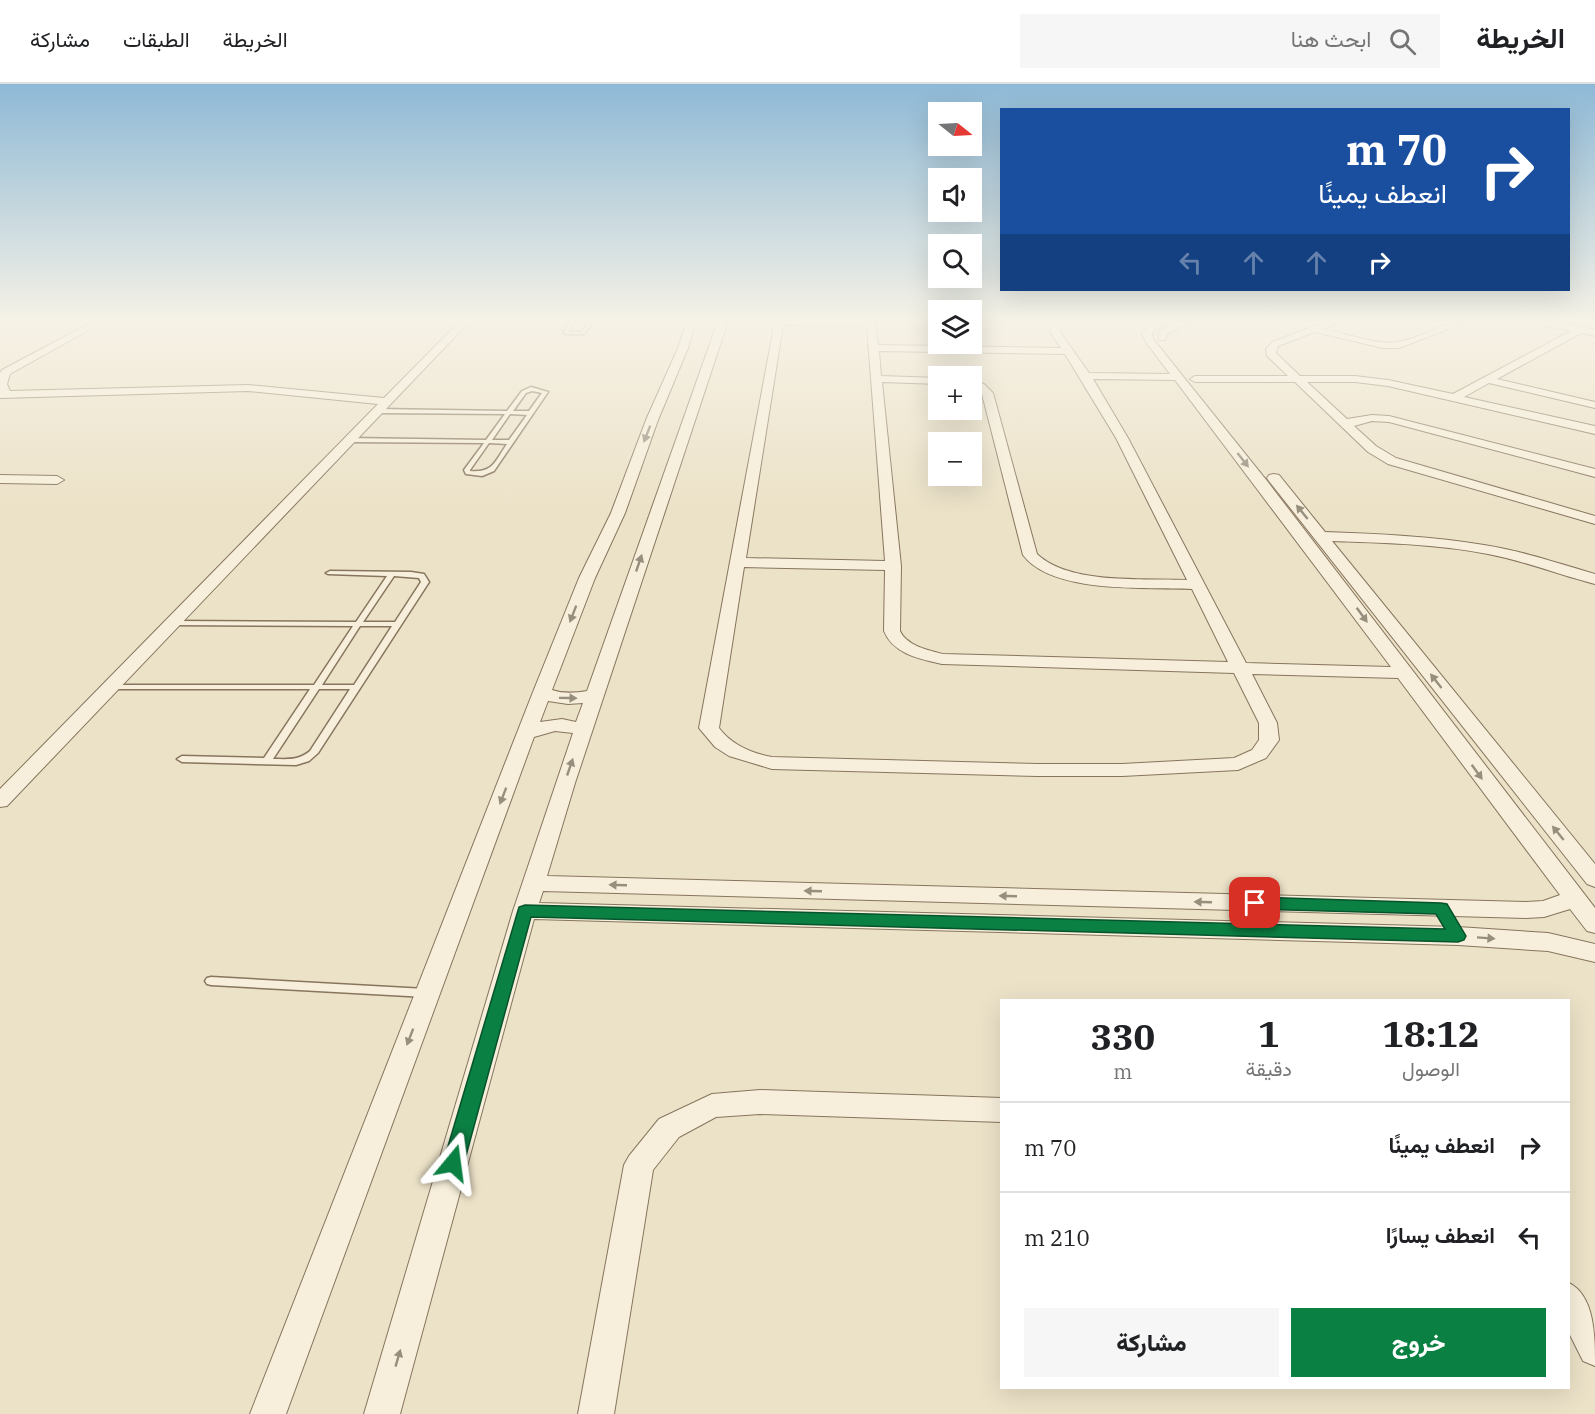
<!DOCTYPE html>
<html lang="ar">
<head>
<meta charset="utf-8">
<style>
	:root { --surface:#fff; --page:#f6f6f6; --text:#202124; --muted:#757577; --line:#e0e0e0; --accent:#0b8043 }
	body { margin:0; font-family:"IBM Plex Serif",Vazirmatn,serif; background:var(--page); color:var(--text); direction:rtl; height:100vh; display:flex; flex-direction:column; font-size:22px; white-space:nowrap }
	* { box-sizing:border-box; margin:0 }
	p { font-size:20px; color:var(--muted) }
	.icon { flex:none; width:33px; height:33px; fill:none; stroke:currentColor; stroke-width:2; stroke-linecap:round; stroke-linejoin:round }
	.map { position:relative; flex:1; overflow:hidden; direction:ltr }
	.sheet { position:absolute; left:1000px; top:915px; width:570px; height:390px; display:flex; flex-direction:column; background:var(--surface); border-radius:0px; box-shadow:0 6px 24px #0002; direction:rtl }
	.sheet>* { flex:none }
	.hud { position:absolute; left:1000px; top:24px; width:570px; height:183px; border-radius:0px; box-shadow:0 6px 24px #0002; direction:rtl; background:#1a4fa0; color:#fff; overflow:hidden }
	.needle { width:39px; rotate:108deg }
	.buttons { position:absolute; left:928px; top:18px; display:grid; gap:12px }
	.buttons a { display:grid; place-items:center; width:54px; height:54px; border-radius:0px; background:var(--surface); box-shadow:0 6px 24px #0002; font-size:30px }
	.pin { position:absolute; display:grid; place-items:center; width:51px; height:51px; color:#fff; margin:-26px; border-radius:12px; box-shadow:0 3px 9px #0006 }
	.me { position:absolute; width:66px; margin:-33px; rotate:16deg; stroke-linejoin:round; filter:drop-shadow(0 0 4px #0008) }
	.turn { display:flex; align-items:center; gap:21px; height:126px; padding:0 24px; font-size:27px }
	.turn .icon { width:78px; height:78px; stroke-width:2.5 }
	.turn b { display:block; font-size:42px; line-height:51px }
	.lanes { display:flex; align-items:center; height:57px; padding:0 24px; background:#0003; justify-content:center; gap:30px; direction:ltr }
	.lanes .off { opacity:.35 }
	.eta { display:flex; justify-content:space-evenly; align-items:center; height:102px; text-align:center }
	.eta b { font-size:36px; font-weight:800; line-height:42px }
	.button { display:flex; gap:12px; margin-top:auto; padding:12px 24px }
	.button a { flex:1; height:69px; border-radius:0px; background:var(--accent); color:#fff; font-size:24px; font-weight:800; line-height:69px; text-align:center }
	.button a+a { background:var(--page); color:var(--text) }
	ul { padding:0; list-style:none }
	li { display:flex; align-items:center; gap:18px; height:90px; padding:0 24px; border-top:2px solid var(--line) }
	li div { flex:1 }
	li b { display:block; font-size:22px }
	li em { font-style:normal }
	header { display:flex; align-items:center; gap:36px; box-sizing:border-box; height:84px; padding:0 30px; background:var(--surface); border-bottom:2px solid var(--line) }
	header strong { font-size:28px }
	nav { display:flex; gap:33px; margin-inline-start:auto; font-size:21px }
	.search { width:420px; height:54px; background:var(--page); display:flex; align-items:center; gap:15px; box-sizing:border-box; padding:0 21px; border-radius:0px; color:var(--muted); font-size:22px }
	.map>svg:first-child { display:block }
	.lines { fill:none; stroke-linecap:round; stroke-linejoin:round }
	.lane-casing { stroke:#87755e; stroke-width:3 }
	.street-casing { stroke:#87755e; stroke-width:2 }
	.lane { fill:#f7efdb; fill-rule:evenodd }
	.street { fill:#f7efdb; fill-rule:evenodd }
	.oneway { fill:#988e7e }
	.route { fill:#0b8043; stroke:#07532c; stroke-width:1.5 }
</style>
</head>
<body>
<header>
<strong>الخريطة</strong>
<div class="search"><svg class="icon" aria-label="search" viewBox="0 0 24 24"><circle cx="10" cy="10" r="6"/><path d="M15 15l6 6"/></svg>ابحث هنا</div>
<nav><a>الخريطة</a><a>الطبقات</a><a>مشاركة</a></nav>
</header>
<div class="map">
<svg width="1595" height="1330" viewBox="0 0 1595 1330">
	<rect width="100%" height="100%" fill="#ece2c8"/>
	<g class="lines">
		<!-- lane casing -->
		<g class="lane-casing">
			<g id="lane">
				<polygon points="571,237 575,237 568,248 581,248 590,237 594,237 584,250 567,250 563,249"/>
				<path d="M531,303L548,308L494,387L482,392L466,390L464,386L484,359L349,358L346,356L349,354L486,356L505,330L378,329L375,327L378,325L507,327L522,307ZM532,307L542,309L529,327H513L526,309ZM510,330L527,331L509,356H492ZM489,359L507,360C495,377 494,389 470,387V386Z"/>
				<path d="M330,487L411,488L424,490L429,498L318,669L309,677L296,681L182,678L177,675L182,672L264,674L310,605H110L106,603L110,601H314L353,542L172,541L168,539L172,537L356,538L387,492L328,490L326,489ZM394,492L419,494L421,498L395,538H363ZM360,542H392L354,601H322ZM319,605H350L310,667C298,677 287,675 273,675Z"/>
				<polygon points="211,893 426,905 430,906 432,909 430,912 426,913 211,901 207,900 205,897 207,894"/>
			</g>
		</g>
		<!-- street casing -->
		<g class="street-casing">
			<g id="street">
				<polygon points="94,237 105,237 10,290 7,300 10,307 248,301 384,314 460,237 470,237 7,722 0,723 0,705 378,320 248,307 0,314 0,289 2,286"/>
				<path d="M687,237H696L688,264L658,336L625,429L595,494L552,606C564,610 575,609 587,607L718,237H728L575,699L547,792L1526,818L1543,817L1560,811L1398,594L1252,590L1277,639L1279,656L1266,674L1238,686L1122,692H1038L772,685L729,672L715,663L699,644L775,237H875L878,261L1061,264L1050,248L1054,237H1062L1060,248L1089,289L1170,290L1145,257L1142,250C1151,238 1157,237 1171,237L1156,244L1152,250L1153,255L1267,397L1595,824V849L1587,847L1570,825L1544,833L1526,834L543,807L539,819L1458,843L1548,849L1595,860V878L1548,867L1458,861L534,835L400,1330H364L513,827L573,649L555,647L534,653L286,1330H250L533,608L579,494L611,429L646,336L678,264ZM783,241L867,242L885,477L746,474ZM879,267L1065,270L1116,354L1187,496C1143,494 1070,501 1037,470L993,309L984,300L972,297V303L982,310L1023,471C1052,510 1146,503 1192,505L1228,578L943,570C928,566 907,562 900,547L901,482L882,298L939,300V294L881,292ZM1093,295L1175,296L1391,583L1246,579L1128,354ZM744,483L885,486L884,547C893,570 920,575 942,580L1234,589L1259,639V656L1252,666L1234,674L1122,680H1038L772,673C751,669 732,661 719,644ZM548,617L568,620L583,619L576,638L562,635L540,638Z"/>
				<polygon points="1179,237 1193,237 1167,250 1165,256 1159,256 1159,247"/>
				<path d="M1328,237H1341L1324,245C1345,249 1378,262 1398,258C1423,254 1444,237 1469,237L1399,264H1383L1315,248L1278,262L1276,269L1300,292H1355L1388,296L1453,310L1571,247L1535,239L1534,237H1550L1595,246V252L1581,249L1497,295L1595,318V324L1489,299L1464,313L1595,342V350L1388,302L1355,298H1307L1347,335L1372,331L1389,332L1595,385V393L1389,338L1372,337L1354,342L1376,362L1396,374L1595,432V440L1388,380L1368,368L1295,298H1195L1190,295L1195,292H1288L1267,272L1266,265L1272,258Z"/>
				<path d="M1274,390L1279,391L1325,448C1378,450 1432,452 1484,461C1522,467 1558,479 1595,490V500C1559,491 1525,477 1488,470C1437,460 1384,459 1332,457L1595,780V803L1587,800L1269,397L1267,394L1269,391Z"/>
				<polygon points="0,391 57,392 64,396 57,400 0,399"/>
				<polygon points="760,1006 1002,1014 1002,1038 760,1030 716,1033 679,1053 653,1086 614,1330 578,1330 624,1081 629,1072 659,1035 712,1010"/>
				<path d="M1569,1199C1595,1212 1595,1253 1595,1282L1583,1277L1569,1249Z"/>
			</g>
		</g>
		<!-- lane -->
		<use href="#lane" class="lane"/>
		<!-- street -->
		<use href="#street" class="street"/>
	</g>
	<!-- one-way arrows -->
	<defs><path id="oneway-solid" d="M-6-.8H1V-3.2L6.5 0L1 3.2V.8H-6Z" transform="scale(1.5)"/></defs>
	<g class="oneway">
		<use href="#oneway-solid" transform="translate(647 350) rotate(111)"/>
		<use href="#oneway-solid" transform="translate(1243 376) rotate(52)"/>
		<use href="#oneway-solid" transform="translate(1302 428) rotate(-129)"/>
		<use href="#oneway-solid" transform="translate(639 479) rotate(-71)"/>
		<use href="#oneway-solid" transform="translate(573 530) rotate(111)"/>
		<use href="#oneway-solid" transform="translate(1362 531) rotate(54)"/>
		<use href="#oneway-solid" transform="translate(1436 597) rotate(-128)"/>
		<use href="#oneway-solid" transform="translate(568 614) rotate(1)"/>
		<use href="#oneway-solid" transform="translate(570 683) rotate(-71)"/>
		<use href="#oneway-solid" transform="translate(1477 688) rotate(54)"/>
		<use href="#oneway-solid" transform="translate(503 712) rotate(111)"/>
		<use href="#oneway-solid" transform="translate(1558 749) rotate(-129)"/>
		<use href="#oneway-solid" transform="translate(618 801) rotate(-178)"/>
		<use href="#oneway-solid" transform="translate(813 807) rotate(-178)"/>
		<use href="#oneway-solid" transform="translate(1008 812) rotate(-178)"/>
		<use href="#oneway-solid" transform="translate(1203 818) rotate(-178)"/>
		<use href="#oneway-solid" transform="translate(1486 854) rotate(4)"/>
		<use href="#oneway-solid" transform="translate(410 953) rotate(111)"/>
		<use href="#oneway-solid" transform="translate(398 1274) rotate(-74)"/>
	</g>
	<!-- sky -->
	<linearGradient id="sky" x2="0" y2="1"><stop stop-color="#8eb9d6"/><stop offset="0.56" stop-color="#f6f2e6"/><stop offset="1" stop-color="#f6f2e6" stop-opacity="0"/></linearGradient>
	<rect width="1595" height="423" fill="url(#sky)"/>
	<!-- route -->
	<polygon class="route" points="1255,813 1441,819 1447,820 1466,852 1464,856 1458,858 531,833 464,1079 461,1085 453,1088 446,1085 443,1079 519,823 525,821 1445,845 1436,830 1255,825 1250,823 1247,819 1250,815"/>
</svg>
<div class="buttons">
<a><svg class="needle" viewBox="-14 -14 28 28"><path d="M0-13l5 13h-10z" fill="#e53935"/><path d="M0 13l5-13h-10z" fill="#757577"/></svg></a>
<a><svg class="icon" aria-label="sound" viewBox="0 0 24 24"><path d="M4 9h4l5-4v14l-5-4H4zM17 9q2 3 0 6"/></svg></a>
<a><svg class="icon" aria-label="search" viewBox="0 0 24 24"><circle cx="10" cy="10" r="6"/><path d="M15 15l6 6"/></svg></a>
<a><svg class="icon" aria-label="layers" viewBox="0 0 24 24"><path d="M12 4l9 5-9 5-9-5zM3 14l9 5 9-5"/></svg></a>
<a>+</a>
<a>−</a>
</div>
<div class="pin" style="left:1255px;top:819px;background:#d93025"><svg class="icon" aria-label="arrive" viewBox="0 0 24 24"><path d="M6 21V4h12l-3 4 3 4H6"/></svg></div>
<svg class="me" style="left:453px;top:1079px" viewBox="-20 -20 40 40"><path d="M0-17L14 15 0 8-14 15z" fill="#0b8043" stroke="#fff" stroke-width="4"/></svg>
<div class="hud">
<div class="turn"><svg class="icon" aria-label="right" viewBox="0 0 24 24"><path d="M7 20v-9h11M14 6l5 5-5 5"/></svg><div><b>70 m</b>انعطف يمينًا</div></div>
<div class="lanes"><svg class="icon off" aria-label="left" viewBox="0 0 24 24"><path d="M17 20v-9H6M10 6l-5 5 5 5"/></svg><svg class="icon off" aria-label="ahead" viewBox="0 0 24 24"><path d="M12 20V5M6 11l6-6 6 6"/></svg><svg class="icon off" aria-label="ahead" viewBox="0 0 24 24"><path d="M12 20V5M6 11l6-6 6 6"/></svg><svg class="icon" aria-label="right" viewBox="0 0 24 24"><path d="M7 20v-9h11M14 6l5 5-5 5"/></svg></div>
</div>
<section class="sheet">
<div class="eta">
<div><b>18:12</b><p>الوصول</p></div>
<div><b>1</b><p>دقيقة</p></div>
<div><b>330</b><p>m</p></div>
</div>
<ul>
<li><svg class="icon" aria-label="right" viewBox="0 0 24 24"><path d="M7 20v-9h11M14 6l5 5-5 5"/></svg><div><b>انعطف يمينًا</b></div><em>70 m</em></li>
<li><svg class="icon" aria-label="left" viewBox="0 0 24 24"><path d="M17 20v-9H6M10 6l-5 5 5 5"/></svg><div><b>انعطف يسارًا</b></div><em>210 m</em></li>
</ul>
<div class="button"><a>خروج</a><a>مشاركة</a></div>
</section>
</div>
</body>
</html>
